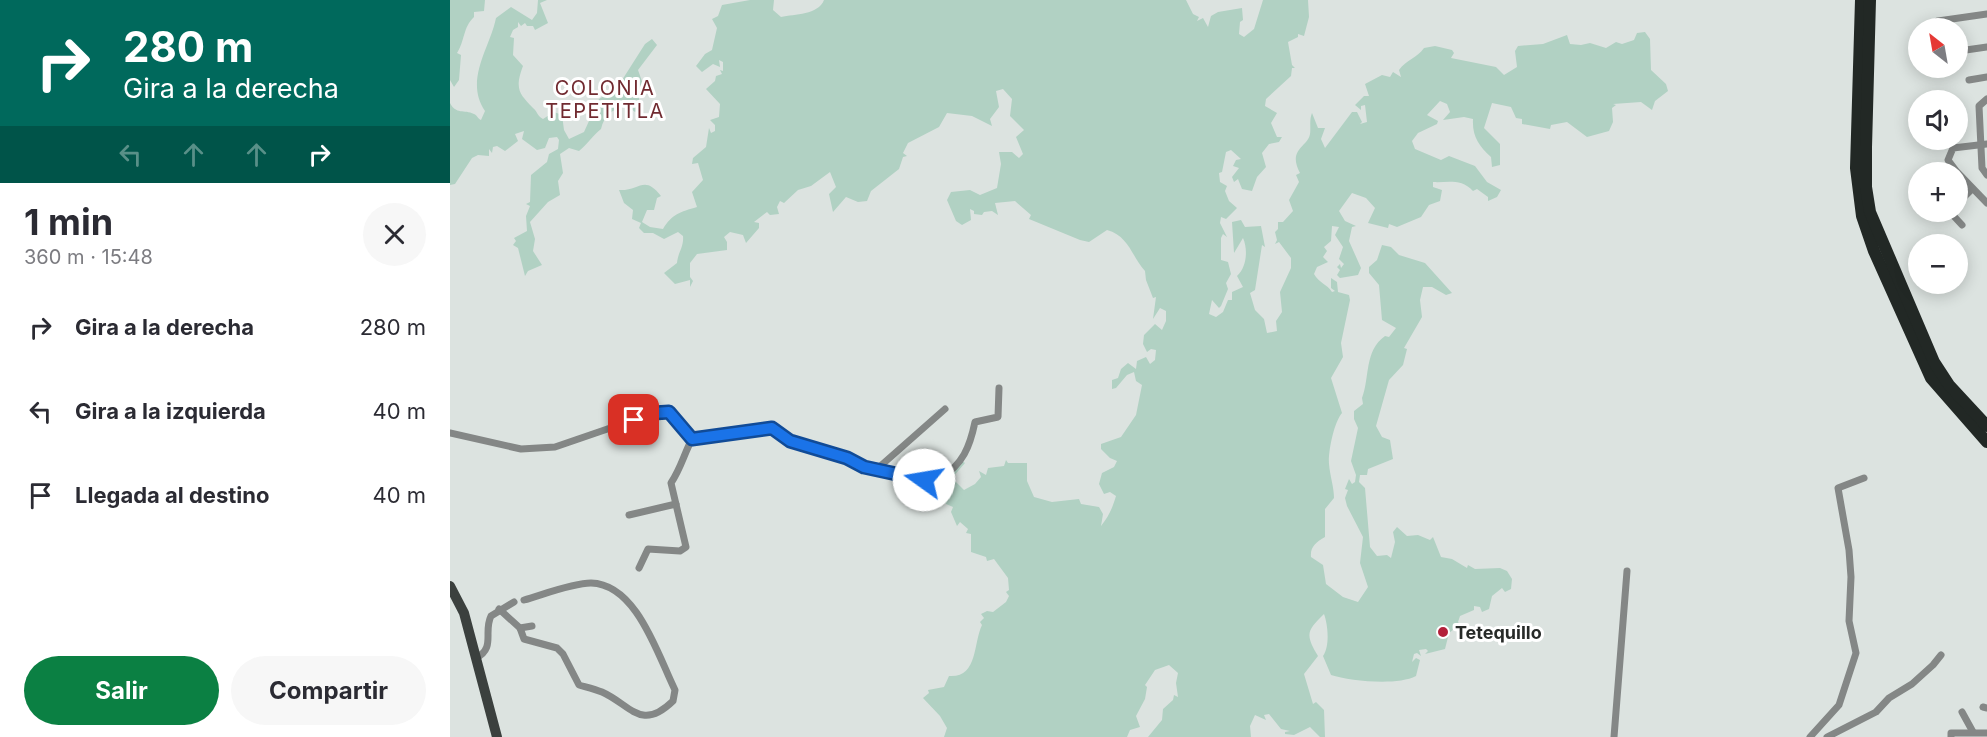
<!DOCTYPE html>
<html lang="es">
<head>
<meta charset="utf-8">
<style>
	:root { --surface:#fff; --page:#f7f7f7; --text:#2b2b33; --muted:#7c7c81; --accent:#0b8043 }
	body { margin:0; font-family:Inter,sans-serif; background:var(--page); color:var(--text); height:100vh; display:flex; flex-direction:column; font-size:22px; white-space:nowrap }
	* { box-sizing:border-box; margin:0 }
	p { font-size:20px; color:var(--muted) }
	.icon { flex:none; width:33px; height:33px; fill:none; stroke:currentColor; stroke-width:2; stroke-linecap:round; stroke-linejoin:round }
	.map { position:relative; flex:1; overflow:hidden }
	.panel { display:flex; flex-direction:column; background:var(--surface); width:450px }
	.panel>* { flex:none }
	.banner { background:#00695c; color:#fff; overflow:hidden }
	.needle { width:39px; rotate:329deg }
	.tools { position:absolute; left:1458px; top:18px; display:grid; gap:12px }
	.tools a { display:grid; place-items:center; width:60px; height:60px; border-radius:50%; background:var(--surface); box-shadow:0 3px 15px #0003; font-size:30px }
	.pin { position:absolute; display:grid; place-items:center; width:51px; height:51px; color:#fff; margin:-26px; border-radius:12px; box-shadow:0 3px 9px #0006 }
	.me { position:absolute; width:66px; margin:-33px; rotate:283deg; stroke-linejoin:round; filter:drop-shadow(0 0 4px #0008) }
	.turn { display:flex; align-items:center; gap:21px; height:126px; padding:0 24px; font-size:27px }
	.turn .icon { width:78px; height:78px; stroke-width:2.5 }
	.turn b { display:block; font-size:42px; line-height:51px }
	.lanes { display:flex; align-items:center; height:57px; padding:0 24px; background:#0003; justify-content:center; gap:30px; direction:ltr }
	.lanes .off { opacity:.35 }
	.round { display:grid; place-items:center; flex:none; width:63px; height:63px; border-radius:32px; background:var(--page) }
	.head { display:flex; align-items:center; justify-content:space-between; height:102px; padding:0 24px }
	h1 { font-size:36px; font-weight:700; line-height:45px }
	.action { display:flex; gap:12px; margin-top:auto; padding:12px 24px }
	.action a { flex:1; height:69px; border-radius:36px; background:var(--accent); color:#fff; font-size:24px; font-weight:700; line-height:69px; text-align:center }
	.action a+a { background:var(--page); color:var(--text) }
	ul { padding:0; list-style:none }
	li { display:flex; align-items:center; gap:18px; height:84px; padding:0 24px }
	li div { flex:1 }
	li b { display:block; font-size:22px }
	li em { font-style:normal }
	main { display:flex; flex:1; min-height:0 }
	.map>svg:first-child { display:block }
	.green { fill:#b1d1c3 }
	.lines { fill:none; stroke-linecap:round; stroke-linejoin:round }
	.street { stroke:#848786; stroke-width:7 }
	.primary { stroke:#3b403e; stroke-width:10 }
	.highway { stroke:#222825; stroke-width:12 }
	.route-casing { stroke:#114b97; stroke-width:15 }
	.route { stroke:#1a73e8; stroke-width:10 }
	.poi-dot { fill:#b3203a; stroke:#fff; stroke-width:2 }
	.labels { text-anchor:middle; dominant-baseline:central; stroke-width:6; stroke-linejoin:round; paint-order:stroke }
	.poi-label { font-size:18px; font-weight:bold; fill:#272a28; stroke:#fff; text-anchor:start }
	.neighbourhood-label { font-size:20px; letter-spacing:1.5px; fill:#712a30; stroke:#fff }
</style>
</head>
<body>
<main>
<section class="panel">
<div class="banner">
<div class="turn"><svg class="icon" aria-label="right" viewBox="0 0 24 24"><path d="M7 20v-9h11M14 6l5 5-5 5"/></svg><div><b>280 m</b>Gira a la derecha</div></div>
<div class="lanes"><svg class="icon off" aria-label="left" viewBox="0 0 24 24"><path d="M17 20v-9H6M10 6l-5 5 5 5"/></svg><svg class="icon off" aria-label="ahead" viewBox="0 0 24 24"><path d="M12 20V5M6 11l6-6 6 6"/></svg><svg class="icon off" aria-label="ahead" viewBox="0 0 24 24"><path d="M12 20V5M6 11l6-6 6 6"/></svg><svg class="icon" aria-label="right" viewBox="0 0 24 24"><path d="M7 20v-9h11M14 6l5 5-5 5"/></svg></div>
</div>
<div class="head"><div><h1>1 min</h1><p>360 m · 15:48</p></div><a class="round"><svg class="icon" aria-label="close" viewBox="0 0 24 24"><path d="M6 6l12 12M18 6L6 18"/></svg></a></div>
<ul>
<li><svg class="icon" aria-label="right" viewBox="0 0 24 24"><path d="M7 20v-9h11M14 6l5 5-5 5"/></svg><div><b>Gira a la derecha</b></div><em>280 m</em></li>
<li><svg class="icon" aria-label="left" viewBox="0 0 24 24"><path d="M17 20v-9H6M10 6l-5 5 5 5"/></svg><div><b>Gira a la izquierda</b></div><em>40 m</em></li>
<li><svg class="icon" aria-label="arrive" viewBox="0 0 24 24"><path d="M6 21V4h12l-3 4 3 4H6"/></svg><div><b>Llegada al destino</b></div><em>40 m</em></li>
</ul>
<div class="action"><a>Salir</a><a>Compartir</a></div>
</section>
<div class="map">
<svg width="1537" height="737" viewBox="0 0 1537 737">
	<rect width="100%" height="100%" fill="#dce3e0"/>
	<!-- green -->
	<g class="green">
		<path d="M0,0H35L34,11L24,12V17C13,27 15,41 7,53L11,55L9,80L4,87L0,80Z"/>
		<path d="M88,0H97L90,3L98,23L85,30L83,26H77L75,23L71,26L68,22V27L63,30L60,37L64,38L63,55L73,66C64,90 70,94 83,108C88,112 87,116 93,119L104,112L112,115L114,130L119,139L134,132L149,99L167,88L195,44L202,39L207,45L188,70L193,84L192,89L196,91L188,94L191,108L185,112L175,104C162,111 154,115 151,129C142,136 138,144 129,151L119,148L110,154L113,173L108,181L110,195L98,202L80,222L85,239L83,251L92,265L78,271L75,276L68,248L63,245L66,241L64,238L77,231L76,216L80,206L76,204L80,202L81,175L97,162L99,154L108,149L109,140L107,137L99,138L95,148L87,150L72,139L74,131L65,134L68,141L55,151L47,146L43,147L42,153L39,149V156L28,155L22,158L5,184L0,185V103C6,115 14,109 24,114C27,115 28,119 31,120L35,111C14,80 40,48 46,18L61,7L82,20L87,13Z"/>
		<path d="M300,0H324L323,10L331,17C345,14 368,15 374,0H736L743,14L749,17L747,21L753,18L758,27L761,16L768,12L792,8L793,20L790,22L789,34L794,37L804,29L813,0H858L859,17L854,36L848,34V37L838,42L842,65L845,68H842L841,76L816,99L815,106L827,113L821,123L827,137H832L829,142L819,144L812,153L816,167L807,177L802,191L792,189L788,179L784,182L782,177L789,168L783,166L786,160L791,159L781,150L776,152L772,172L769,173L770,182L777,186L775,191L779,201L787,208L776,219L771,217L770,223L777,237L773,234L771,238V260L778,262L781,274L776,283L778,289L771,306L769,308L762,300L759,314L766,317L773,312L778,300H782V292L793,287L787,276C797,267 798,249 793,238L784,253L782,222L791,220L795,227L811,226L815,247L812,245L805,290L800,293L805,310L814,319L817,333L827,331L826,321L832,312L830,292L841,268V258L829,242L825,244L827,240L825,232L828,229V222H833L843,211L839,200L849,182L846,175L850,173C837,149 858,147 860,134C861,127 859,120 862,113L868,128H875L871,139L875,148L902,112H907L912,122L910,124L917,122L915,105L911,106V110L905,105L914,96H919L915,84L932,75L940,77L943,72L951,77L949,70C956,60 967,58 974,48L985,46L1002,50L1004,53L1001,58L1046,67L1054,75L1067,67L1065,51L1068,46L1093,44L1117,35L1120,44L1131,45L1140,43L1156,48L1166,42L1172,44L1184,40L1187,33L1195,32L1200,39L1201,70L1216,84L1218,91L1205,101L1202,110L1191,102L1163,104L1166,105L1162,108L1163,122L1159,131L1137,137L1117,122L1101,125L1100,129L1072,124V119L1066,118L1061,107L1042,103L1034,128L1050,144V165L1042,167L1041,157C1029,146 1022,136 1023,119L1014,117L993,120L1000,112L997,104L990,101L977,115L988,121L987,124L968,133L962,141L965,149L991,160L999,156L1025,166L1037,182L1051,190L1047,197L1038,201V197L1027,189L1023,191C1011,178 997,183 983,182V187L992,190L990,201L979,205L971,217L947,227L939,224L938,228L918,223L925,208L916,198L902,193L889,211L895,221L906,226L902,227L899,241L911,268L908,275L890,278L887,275L890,270L887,267L890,264L891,268L894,264L889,259L893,247L885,235L889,227L882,226L881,241L874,247L877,251L873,257L878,262L867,267L864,274C869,283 877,284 882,292L885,291L881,288V278L887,282L888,292L899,295L900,300L891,343L893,357L881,378L892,413C884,422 878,452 879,464C880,476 884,487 884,498L875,509V537C866,542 860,547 861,557L873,565L876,584L893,597L908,602L918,587L910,563L913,537L897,506L895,498L898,490L895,489L899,479L902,484L905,482L906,475L901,461L908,428L904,419V411L913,404L912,398C920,377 914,351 935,336L939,337L946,328L932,320L929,285L919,273V267L927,260L932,245L941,247L949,255L975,263L1002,293L996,295L982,287H973L970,300L972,317L954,348L957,349L953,365L939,380L926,426L932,437L940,440L943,459L918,469L917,475H910L909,482L915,488L920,547L927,556L937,555L941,558L945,542L943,532L947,527L957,536L968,535L980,540L983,537L991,557L1002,559L1017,568L1018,565L1025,569L1050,568L1057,571L1062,579L1061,589L1055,592L1052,588L1042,596L1039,609L1032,612L1030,607L1024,606V610L1010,616L1008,622L1014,630L1012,632L1004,629L999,633L995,649L975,654L978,651L976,649L969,650L971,656L967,653L964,654L962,662L966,658L970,660L966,676C947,686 900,681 881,675L873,656C880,646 878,625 874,614C858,630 854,633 868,656L854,674L863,704L866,702L874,710L875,737H870L860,727L844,735L835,734V732L840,731L831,729L819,714L814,715L816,720L805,715L800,726L801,737H698L712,720L713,709L723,700L724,695L728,697L726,683L728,673L719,665L705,670L695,685L697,687L695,699L686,716L690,727L680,730L677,737H494L497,728L490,716L473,698L479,693L478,690L494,687L499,676C528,678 523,644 532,625L530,622L534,618L531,614L537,611L543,612L556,602L559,596L556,592L559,590L558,578L544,559L537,561L536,557L521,552V534L516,533L518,529L510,522L507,526L501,512L503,507L496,504L484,486L492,481L494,472L511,460L515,463L502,478L514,490L525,484L531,477L529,471L536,475L538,468L554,466L556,460L558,463H577V481L584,497L602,502L629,499L631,504L649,507L653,514L651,526C659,516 662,509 666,496L660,492L654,494L649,484L652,473L664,467L667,461L660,458L651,449V444L671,437L686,415L692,385L686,381L684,372L677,375L666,388L662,389V380L668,378L671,369L678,363L686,369L687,361L696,357L700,364L705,360L706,350L701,349L697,352L693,344L694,335L705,324L712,330L716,321V311L710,308L703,319L706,297L703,298L696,280L695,271C682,257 679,236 657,230L639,242L630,240L579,219L581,215L565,201L545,203L548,215L542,211L534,212L532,215L524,214V211L520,209L521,220L512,225L506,221L497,200L501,192L520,190L530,195L547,188L551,164L549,152H562L569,158L573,154L566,137L574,130L560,116L562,99L553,89L546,91L549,107L540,119L542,126L522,116L497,113L489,127L458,143L453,153L457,156L453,157L449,169L421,191L417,201L408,202L396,197L383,212L379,194L386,187L380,172L361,186L348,190L334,203L330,201L327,207L329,214L320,215L317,212L304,222L309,223V228L296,243L293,235L280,232L274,237L277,242V250L247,254L240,263V277L243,281L240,287V280L225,284L214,273L227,263C228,252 234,247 233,236L228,232L214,239L203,233H194L189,228L191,223L182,219L183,210L174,203L169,190C190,191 194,174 211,196L207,198L204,210H197L192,222L200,227L213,229C222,214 230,212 247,207L242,192L253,180L248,163L242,164L243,158L256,147L259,128L261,133L265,131V125L260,120L269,117L270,104L256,89L265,81L266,76L272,74L270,70L273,71V62L269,60L270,67L263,64L252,72L246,66L255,54L262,50L267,28L262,19L268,16L272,5Z"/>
	</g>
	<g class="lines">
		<!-- street -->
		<g class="street">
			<polyline points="1488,21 1537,14"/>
			<polyline points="1509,51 1537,47"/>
			<polyline points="1519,80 1537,77"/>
			<polyline points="1537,99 1529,106 1532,168 1537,175"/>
			<polyline points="1507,172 1498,160 1503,148 1537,144"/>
			<polyline points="1508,173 1537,203"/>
			<polyline points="1508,203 1522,189"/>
			<polyline points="1500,212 1512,225"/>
			<path d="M0,433L71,449L105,447L204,413L219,412L242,439L322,428C328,432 334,438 340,441C359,451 475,486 490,478C513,465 520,446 525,422L548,417L549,388"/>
			<polyline points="427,469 495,409"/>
			<polyline points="179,515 226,504"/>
			<path d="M189,568L198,549L230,551L236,547L221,483C231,468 234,454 242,439"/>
			<path d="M49,609L70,628L74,639L107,648L113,654L129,685C136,687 145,689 152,692C181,705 191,732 223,701L225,690C208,656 187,584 141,583C122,583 92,595 74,600"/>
			<polyline points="70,628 82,626"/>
			<path d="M26,658C46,648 33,632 41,616L64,602"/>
			<polyline points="1533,707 1537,708"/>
			<polyline points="1512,712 1523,732"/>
			<polyline points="1164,737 1177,571"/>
			<polyline points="1360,737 1389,705 1406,653 1399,621 1401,577 1399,550 1388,488 1414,478"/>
			<polyline points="1377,737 1426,712 1439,698 1462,684 1483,665 1491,655"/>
			<polyline points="1501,737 1501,733 1537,733"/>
		</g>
		<!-- primary -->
		<polyline class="primary" points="0,586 14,613 47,737"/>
		<!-- highway -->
		<g class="highway">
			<polyline points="1411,0 1406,168 1412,216 1424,251 1481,378 1537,442"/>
			<polyline points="1420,0 1416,147 1416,187 1420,212 1484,362 1499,385 1537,426"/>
		</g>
	</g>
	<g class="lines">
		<!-- route casing -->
		<g class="route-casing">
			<polyline id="route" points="184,420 204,413 219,412 242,439 322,428 340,441 397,458 414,467 474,480"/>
		</g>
		<!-- route -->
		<use href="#route" class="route"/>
	</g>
	<!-- markers -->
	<circle class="poi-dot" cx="993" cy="632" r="6"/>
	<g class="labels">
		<!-- poi labels -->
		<g class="poi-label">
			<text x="1005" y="632">Tetequillo</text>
		</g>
		<!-- neighbourhood labels -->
		<g class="neighbourhood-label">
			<text x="155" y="88">COLONIA<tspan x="155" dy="23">TEPETITLA</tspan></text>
		</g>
	</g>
</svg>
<div class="tools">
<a><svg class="needle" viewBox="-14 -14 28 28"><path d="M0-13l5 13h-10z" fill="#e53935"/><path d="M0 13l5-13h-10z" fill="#7c7c81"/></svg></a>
<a><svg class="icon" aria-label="sound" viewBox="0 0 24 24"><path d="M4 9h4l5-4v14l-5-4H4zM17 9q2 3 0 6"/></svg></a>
<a>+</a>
<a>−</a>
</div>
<div class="pin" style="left:184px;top:420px;background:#d93025"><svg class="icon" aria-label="arrive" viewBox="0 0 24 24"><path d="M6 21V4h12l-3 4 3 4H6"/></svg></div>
<svg class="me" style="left:474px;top:480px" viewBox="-20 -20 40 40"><circle r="19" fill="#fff"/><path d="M0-13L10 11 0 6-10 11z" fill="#1a73e8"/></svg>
</div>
</main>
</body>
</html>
